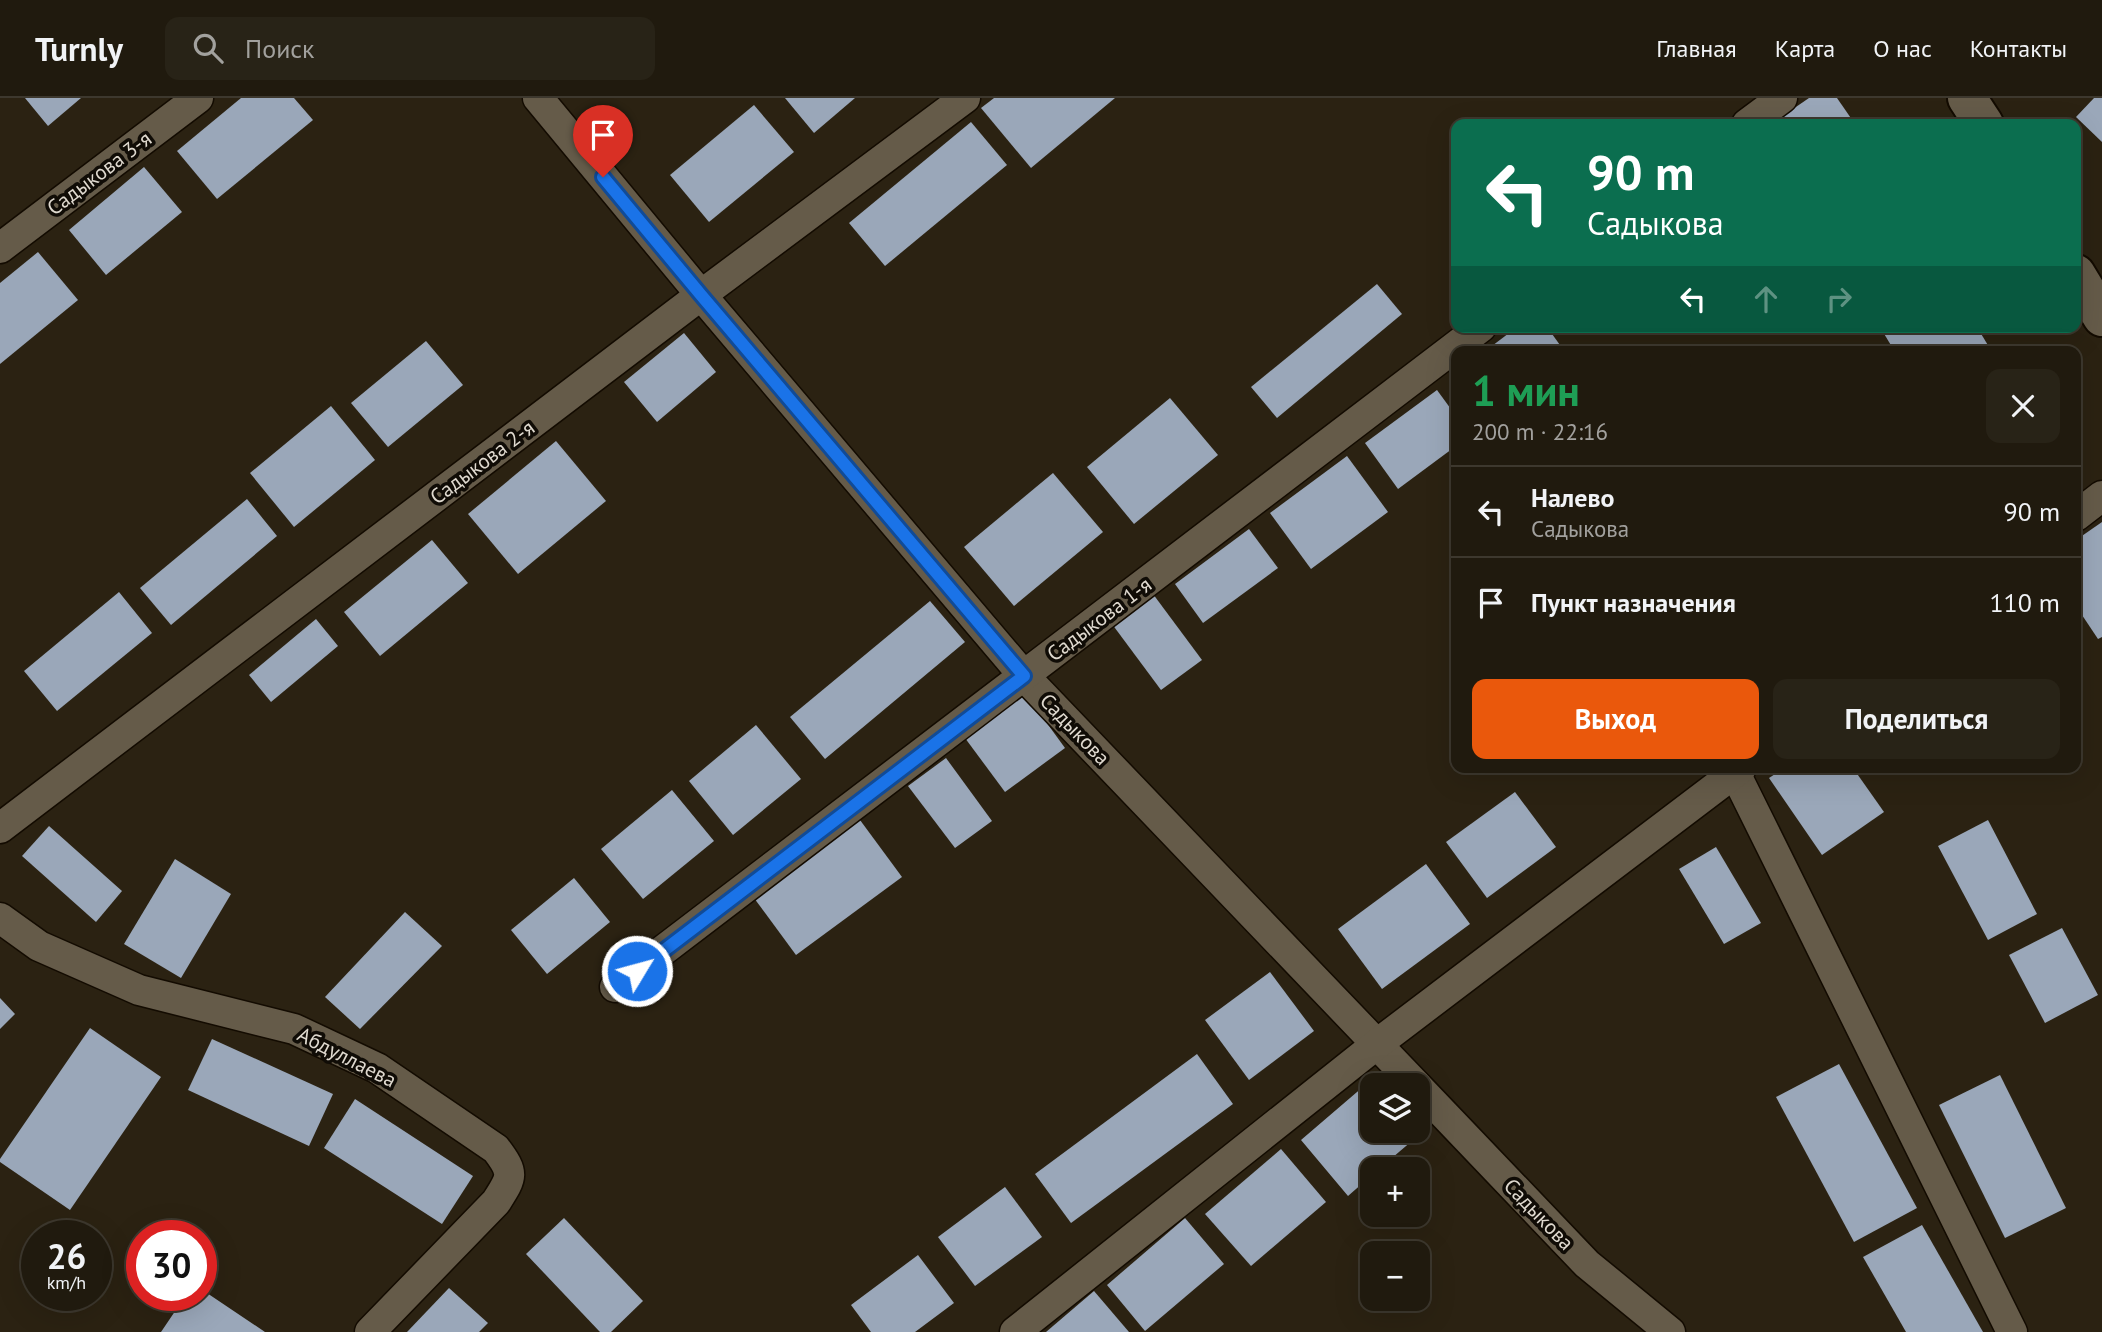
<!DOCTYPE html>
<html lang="ru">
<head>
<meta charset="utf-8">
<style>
	:root { --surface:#201a0e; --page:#282317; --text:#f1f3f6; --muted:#a2a19e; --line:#3d382e; --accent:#ea580c }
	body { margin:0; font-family:"PT Sans",sans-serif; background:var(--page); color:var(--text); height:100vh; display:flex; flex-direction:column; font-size:26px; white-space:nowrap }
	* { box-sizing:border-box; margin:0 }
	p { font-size:23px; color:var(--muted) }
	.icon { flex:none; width:38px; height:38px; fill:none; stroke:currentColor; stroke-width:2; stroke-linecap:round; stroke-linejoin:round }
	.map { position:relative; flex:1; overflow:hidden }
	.side { position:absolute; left:1451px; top:248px; width:630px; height:427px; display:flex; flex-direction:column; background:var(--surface); border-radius:14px; box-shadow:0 7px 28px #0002,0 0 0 2px var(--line) }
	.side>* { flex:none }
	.guide { position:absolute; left:1451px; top:21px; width:630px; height:214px; border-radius:14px; box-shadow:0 7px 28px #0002,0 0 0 2px var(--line); background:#0b6e4f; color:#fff; overflow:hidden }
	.buttons { position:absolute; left:1360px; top:975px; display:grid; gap:14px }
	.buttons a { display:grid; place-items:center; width:70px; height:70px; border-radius:14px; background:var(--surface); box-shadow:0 7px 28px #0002,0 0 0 2px var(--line); font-size:35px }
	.speed { position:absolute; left:21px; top:1122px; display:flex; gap:14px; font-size:35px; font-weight:700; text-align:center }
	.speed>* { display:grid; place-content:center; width:91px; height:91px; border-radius:50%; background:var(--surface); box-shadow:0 7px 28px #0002,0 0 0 2px var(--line); line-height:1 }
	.speed small { font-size:18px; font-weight:400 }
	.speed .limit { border:10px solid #d22; background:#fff; color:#111 }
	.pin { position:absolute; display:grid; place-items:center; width:60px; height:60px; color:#fff; margin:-72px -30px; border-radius:50% 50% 50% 0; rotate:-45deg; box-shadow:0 0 7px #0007 }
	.pin .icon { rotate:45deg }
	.me { position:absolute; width:77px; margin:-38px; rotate:53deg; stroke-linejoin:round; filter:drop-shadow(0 0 5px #0008) }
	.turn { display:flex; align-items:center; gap:24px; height:147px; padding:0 21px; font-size:32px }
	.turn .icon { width:91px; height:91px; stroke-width:2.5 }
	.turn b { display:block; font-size:49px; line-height:60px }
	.lanes { display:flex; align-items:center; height:66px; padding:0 21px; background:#0003; justify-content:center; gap:35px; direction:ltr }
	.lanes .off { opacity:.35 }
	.round { display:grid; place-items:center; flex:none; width:74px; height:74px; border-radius:14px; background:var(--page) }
	.head { display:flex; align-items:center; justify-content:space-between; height:119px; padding:0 21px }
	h1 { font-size:42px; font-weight:600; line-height:52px; color:#1e9e55 }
	.button { display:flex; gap:14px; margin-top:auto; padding:14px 21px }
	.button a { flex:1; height:80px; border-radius:14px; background:var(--accent); color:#fff; font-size:28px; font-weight:600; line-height:80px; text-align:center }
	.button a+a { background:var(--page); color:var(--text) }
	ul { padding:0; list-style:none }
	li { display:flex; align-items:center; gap:21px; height:91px; padding:0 21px; border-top:2px solid var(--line) }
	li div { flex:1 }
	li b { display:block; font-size:26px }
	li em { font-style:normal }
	header { display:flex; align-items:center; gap:42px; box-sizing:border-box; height:98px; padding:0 35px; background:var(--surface); border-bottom:2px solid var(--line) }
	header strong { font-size:33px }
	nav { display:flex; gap:38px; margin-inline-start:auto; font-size:24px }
	.search { width:490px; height:63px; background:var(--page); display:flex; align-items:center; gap:18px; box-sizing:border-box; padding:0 24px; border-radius:14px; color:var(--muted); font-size:26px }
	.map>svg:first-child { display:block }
	.building { fill:#9aa7b9 }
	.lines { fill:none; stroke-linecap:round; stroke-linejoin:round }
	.street-casing { stroke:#130b01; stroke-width:33 }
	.secondary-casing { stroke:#130b01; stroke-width:42 }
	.street { stroke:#655b49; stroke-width:30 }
	.secondary { stroke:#655b49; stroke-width:38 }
	.route-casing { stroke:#114b97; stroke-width:18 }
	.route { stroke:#1a73e8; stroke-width:12 }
	.labels { text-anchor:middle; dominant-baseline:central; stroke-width:7; stroke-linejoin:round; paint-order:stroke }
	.street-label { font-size:21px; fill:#dfd9cf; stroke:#100c06 }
</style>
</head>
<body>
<header>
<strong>Turnly</strong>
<div class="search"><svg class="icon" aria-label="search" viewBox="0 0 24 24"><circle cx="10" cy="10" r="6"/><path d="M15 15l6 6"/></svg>Поиск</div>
<nav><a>Главная</a><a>Карта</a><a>О нас</a><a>Контакты</a></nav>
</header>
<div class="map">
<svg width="2102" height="1234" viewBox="0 0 2102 1234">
	<rect width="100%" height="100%" fill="#2b2212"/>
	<!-- building -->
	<g class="building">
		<polygon points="25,0 81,0 48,28"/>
		<polygon points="241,0 294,0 313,22 217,101 177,53"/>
		<polygon points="785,0 855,0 814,35"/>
		<polygon points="994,0 1115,0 1031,70 981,10"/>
		<polygon points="1809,0 1837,0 1855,26 1776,26 1774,24"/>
		<polygon points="2094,0 2102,0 2102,44 2076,19"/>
		<polygon points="754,7 794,54 709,124 670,77"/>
		<polygon points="971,24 1007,67 885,168 849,125"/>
		<polygon points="144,69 182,114 106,177 69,132"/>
		<polygon points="38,154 78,202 0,266 0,185"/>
		<polygon points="1377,186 1402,216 1277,320 1251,289"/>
		<polygon points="1517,229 1547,229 1565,254 1484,254"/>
		<polygon points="1880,229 1977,229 1992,254 1895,254"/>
		<polygon points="684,235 716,274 657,324 624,284"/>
		<polygon points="426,243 463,287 388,349 351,305"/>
		<polygon points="1437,292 1456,318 1456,348 1398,391 1365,345"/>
		<polygon points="1170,300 1218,357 1134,426 1087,369"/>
		<polygon points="331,308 375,362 294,429 250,375"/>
		<polygon points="556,343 606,403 518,476 468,416"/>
		<polygon points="1347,358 1388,414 1311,471 1270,415"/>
		<polygon points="1053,375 1103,434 1014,508 964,449"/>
		<polygon points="247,401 277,438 171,527 140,490"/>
		<polygon points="2102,424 2102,539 2098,541 2076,508 2076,442"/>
		<polygon points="1249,431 1278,470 1203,525 1175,486"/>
		<polygon points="432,442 468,485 380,558 344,514"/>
		<polygon points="119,494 152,535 57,613 24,573"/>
		<polygon points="1153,496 1202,562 1161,592 1112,526"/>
		<polygon points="930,503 965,544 825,661 790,619"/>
		<polygon points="316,521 338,548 271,604 249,577"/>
		<polygon points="1025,595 1065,650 1005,694 965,640"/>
		<polygon points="756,627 801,681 733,737 689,683"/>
		<polygon points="946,660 992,723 955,750 908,688"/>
		<polygon points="1784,670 1853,670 1884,714 1822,757 1769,680"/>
		<polygon points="672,692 714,743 643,801 601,751"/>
		<polygon points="1515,694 1556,749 1487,800 1446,744"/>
		<polygon points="860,722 902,779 796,857 754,800"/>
		<polygon points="1988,722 2037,816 1988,842 1938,748"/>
		<polygon points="49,728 122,793 96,824 22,758"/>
		<polygon points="1716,749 1761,825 1724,846 1679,771"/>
		<polygon points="175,761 231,796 181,880 124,846"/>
		<polygon points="1426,766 1470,826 1382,891 1338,831"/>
		<polygon points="574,780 610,824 547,876 511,832"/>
		<polygon points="405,814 442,848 360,931 325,899"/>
		<polygon points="2062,830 2098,897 2045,925 2009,857"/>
		<polygon points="1270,874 1314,933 1249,982 1205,922"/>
		<polygon points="0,900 15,916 0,931"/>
		<polygon points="90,930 161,979 70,1112 0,1064 0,1061"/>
		<polygon points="212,941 333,996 309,1048 188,992"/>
		<polygon points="1197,956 1233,1006 1071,1125 1035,1076"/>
		<polygon points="1839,966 1917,1110 1854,1144 1776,999"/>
		<polygon points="1378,976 1388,987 1372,987 1372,1032 1418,1032 1418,1021 1426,1031 1379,1071 1372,1071 1372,1077 1348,1098 1301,1042"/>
		<polygon points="2000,977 2066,1110 2005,1140 1939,1007"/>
		<polygon points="355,1001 473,1078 442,1126 324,1050"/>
		<polygon points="1281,1051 1326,1104 1251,1168 1205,1116"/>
		<polygon points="1005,1089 1042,1139 975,1188 938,1139"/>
		<polygon points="564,1120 643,1203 611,1234 600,1234 526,1156"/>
		<polygon points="1185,1120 1224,1166 1145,1233 1107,1187"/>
		<polygon points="1922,1127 1983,1234 1906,1234 1863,1159"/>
		<polygon points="918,1157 954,1205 915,1234 871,1234 851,1207"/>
		<polygon points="449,1190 488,1225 479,1234 407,1234"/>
		<polygon points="201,1191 265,1234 161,1234 186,1197 201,1197"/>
		<polygon points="1094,1193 1129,1234 1046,1234"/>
	</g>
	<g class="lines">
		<!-- street casing -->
		<g class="street-casing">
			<g id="street">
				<polyline points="538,0 701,197 1024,578 1416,987"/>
				<polyline points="1747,26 1782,0"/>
				<polyline points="0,150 198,0"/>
				<polyline points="2076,418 2102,398"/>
				<polyline points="1735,675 2012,1234"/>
				<polyline points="0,730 701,197 965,0"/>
				<path d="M0,820L39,848L139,892L294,931L377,970L496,1051C515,1076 512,1079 496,1104L370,1234"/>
				<polyline points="615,889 1481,229"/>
				<polyline points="1418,989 1587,1166 1670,1234"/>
				<polyline points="1015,1234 1377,946 1741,670"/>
			</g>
		</g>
		<!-- secondary casing -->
		<g class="secondary-casing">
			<g id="secondary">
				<polyline points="1967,0 1984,26"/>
				<polyline points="2076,176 2102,219"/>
			</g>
		</g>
		<!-- street -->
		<use href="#street" class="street"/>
		<!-- secondary -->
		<use href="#secondary" class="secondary"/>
	</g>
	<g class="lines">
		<!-- route casing -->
		<g class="route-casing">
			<polyline id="route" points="603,79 701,197 1024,578 637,873"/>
		</g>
		<!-- route -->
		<use href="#route" class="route"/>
	</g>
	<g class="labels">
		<!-- street labels -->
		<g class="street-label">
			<text transform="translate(99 75) rotate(-37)">Садыкова 3-я</text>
			<text transform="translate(482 364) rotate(-37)">Садыкова 2-я</text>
			<text transform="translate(1099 521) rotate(-37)">Садыкова 1-я</text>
			<text transform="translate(1075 631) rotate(46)">Садыкова</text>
			<text transform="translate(347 959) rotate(27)">Абдуллаева</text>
			<text transform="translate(1539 1116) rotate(46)">Садыкова</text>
		</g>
	</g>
</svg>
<div class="buttons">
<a><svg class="icon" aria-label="layers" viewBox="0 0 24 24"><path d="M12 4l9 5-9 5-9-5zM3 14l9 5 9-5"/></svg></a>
<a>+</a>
<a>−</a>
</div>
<div class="speed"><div>26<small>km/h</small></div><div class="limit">30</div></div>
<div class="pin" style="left:603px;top:79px;background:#d93025"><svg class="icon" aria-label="arrive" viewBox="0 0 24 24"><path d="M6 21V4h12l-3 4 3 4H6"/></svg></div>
<svg class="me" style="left:637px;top:873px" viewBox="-20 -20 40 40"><circle r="17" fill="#1a73e8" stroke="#fff" stroke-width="3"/><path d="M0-11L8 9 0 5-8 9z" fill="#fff"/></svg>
<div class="guide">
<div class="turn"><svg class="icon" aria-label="left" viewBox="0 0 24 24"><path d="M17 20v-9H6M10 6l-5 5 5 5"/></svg><div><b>90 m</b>Садыкова</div></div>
<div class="lanes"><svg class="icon" aria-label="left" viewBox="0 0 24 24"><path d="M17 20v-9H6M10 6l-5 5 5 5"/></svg><svg class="icon off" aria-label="ahead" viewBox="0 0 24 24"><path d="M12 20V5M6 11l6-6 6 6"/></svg><svg class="icon off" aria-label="right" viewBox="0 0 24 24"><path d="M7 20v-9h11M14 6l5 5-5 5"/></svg></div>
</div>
<section class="side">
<div class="head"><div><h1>1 мин</h1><p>200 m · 22:16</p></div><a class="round"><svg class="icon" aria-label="close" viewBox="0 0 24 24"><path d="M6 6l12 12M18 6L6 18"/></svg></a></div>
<ul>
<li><svg class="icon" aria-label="left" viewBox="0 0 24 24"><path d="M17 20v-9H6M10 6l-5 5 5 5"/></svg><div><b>Налево</b><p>Садыкова</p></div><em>90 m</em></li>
<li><svg class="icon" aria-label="arrive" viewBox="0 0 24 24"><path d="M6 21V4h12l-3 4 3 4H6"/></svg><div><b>Пункт назначения</b></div><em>110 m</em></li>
</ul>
<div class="button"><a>Выход</a><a>Поделиться</a></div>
</section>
</div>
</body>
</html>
